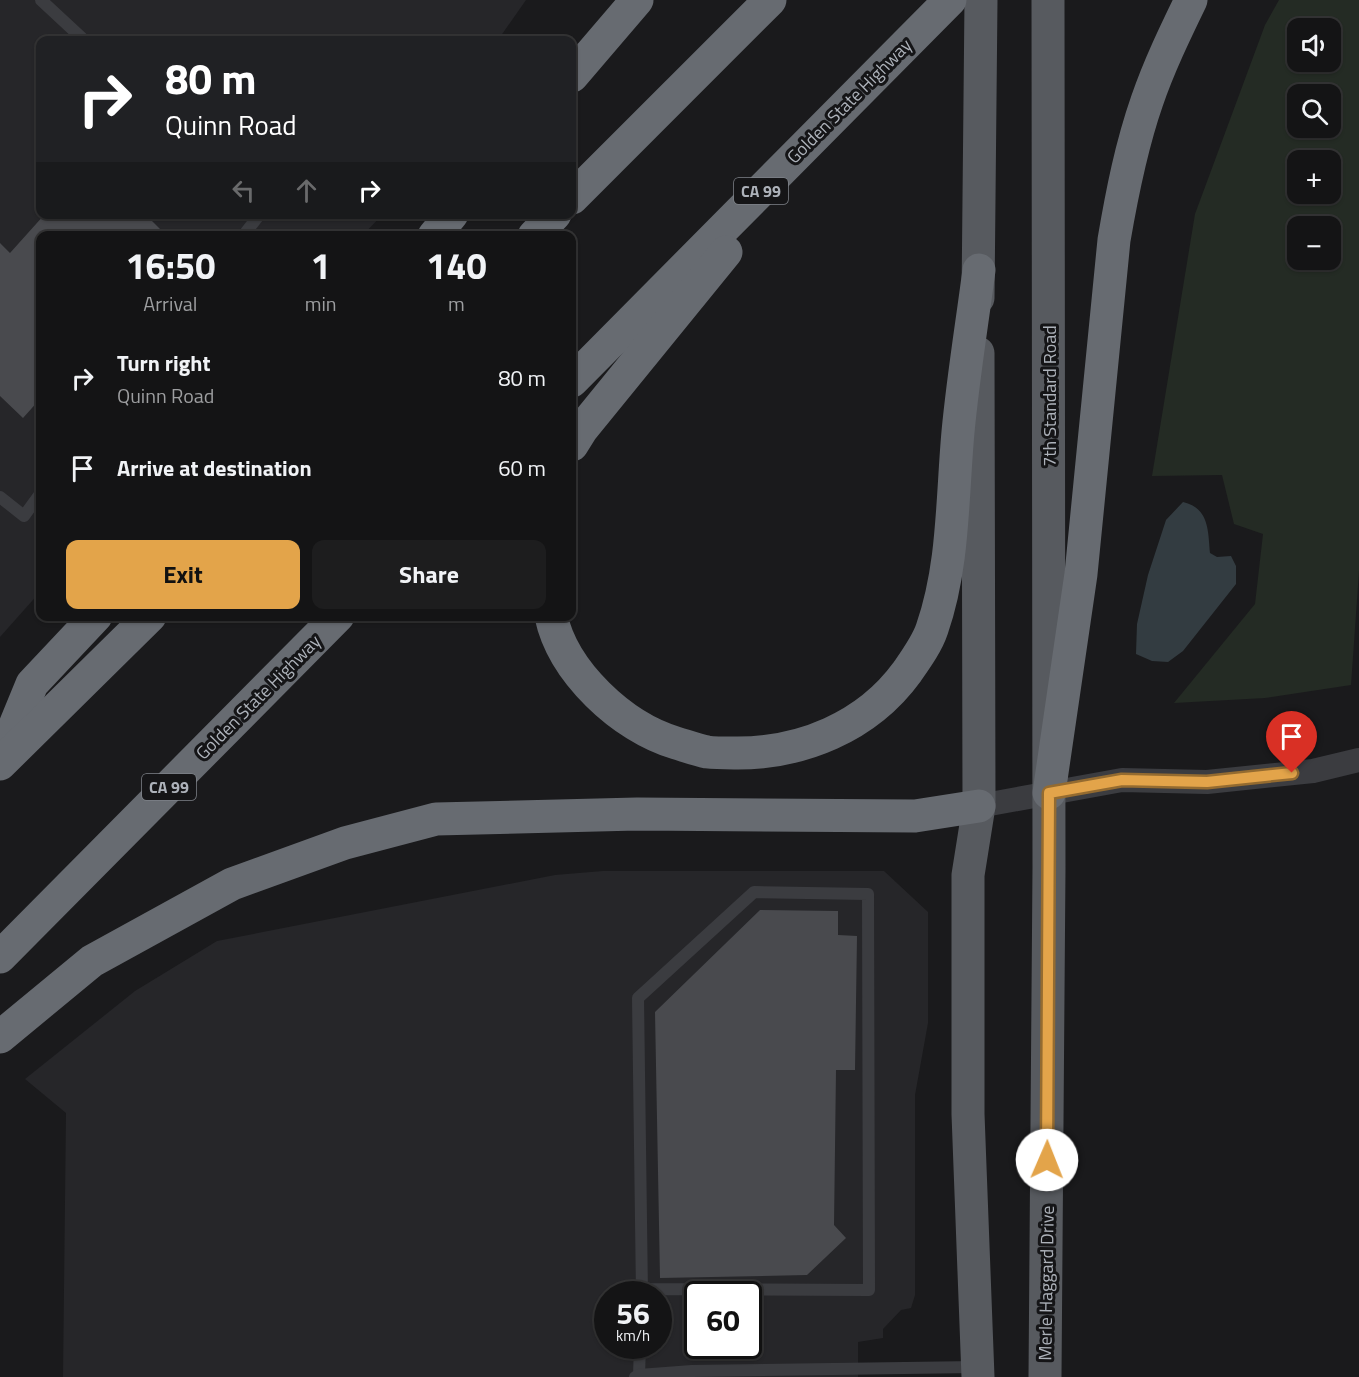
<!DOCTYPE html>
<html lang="en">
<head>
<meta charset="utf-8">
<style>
	:root { --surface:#141415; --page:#1d1d1e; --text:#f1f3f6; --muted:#9d9ea0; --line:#333334; --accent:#e3a44a }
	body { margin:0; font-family:"Titillium Web",sans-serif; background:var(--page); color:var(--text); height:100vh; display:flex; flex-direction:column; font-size:22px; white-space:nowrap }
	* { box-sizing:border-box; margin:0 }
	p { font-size:20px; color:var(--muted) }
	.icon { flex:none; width:33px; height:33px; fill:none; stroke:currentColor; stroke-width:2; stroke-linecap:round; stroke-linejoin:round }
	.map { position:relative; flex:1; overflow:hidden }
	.drawer { position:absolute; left:36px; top:231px; width:540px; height:390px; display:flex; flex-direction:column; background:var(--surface); border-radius:12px; box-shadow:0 2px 4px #0004,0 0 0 2px var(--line) }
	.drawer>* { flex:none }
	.top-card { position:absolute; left:36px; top:36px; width:540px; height:183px; border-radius:12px; box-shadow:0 2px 4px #0004,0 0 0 2px var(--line); background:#202124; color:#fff; overflow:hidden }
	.buttons { position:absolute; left:1287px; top:18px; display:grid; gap:12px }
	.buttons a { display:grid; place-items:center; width:54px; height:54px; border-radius:12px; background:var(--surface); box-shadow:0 2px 4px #0004,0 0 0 2px var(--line); font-size:30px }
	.speed { position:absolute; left:594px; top:1281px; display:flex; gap:12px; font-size:30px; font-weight:700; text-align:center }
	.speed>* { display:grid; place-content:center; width:78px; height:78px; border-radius:50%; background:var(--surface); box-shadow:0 2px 4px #0004,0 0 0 2px var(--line); line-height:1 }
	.speed small { font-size:15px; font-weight:400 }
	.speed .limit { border:3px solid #111; border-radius:9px; background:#fff; color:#111 }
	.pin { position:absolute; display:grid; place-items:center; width:51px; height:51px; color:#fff; margin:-62px -26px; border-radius:50% 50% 50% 0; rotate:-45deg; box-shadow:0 0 6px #0007 }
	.pin .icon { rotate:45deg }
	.me { position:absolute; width:66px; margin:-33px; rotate:1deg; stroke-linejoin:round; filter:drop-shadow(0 0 4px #0008) }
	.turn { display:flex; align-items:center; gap:21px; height:126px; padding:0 30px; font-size:27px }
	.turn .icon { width:78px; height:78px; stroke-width:2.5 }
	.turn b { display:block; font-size:42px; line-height:51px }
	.lanes { display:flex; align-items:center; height:57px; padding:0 30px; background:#0003; justify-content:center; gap:30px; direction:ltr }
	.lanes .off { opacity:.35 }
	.eta { display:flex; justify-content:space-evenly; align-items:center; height:102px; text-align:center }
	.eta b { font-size:36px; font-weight:700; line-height:42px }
	.button { display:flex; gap:12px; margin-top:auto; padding:12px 30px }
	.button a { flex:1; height:69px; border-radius:12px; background:var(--accent); color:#111; font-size:24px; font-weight:700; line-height:69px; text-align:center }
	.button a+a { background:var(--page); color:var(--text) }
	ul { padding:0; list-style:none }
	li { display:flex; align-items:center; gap:18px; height:90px; padding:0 30px }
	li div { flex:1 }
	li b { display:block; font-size:22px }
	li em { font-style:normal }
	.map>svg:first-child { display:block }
	.built { fill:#262629; fill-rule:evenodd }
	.green { fill:#242b24; fill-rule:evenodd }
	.water { fill:#333c41 }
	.building { fill:#494a4e }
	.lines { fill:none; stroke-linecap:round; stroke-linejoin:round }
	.lane { stroke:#3b3c40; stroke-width:12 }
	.street { stroke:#3b3c40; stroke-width:24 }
	.primary { stroke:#575a5f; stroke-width:33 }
	.highway { stroke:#676b71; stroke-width:33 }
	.route-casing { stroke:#946b30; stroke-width:15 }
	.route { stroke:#e3a44a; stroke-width:10 }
	.labels { text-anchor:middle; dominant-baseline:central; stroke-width:6; stroke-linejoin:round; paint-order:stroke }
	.shield { fill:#151517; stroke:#7f8389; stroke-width:1.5 }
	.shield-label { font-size:16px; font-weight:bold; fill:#adb2ba }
	.street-label { font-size:18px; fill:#adb2ba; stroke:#151517 }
</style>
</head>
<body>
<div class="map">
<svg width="1359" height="1377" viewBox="0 0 1359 1377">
	<rect width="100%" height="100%" fill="#1a1a1c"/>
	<!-- built -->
	<g class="built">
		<polygon points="0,0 526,0 498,40 40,40 40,214 382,215 363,235 40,236 40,592 0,637"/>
		<path d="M603,871H884L928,912V1023L915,1095V1295L911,1308L901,1310L883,1329V1338L858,1342V1377H63L66,1113L25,1079L135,991L217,941L555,875ZM608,1294H658V1346H608ZM698,1294H748V1346H698Z"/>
	</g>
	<!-- green -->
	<path class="green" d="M1279,0H1359V571L1351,685L1265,698L1174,703L1255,604L1263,534L1234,524L1222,475L1152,476L1195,214L1265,25ZM1298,28H1330V62H1298ZM1298,94H1330V128H1298ZM1298,160H1330V194H1298ZM1298,226H1330V260H1298Z"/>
	<!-- water -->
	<path class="water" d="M1183,502C1209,508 1208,530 1210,553L1217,557L1231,556L1236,566V584L1183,651L1168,662L1152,661L1136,654L1137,624L1148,575L1166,520Z"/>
	<!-- building -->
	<g class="building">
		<polygon points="45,214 145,214 167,236 40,236 40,399 23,418 0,396 0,243 10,253"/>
		<polygon points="760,910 838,911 838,935 857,936 855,1070 836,1070 834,1225 846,1238 807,1275 660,1278 655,1012"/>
	</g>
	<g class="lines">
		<!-- lane -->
		<g class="lane">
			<polyline points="41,0 84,40"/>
			<polyline points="243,236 260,214"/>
			<polyline points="0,497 24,516 40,494"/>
			<polyline points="642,1294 638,998 754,892 868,894 869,1290 642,1289"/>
			<polyline points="639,1375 640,1346"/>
			<polyline points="635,1377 639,1375 692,1371 976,1367"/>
		</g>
		<!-- street -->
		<polyline class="street" points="979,806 1122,780 1207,782 1313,771 1359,760"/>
		<!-- primary -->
		<g class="primary">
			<polyline points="978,298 981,0"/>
			<polyline points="978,1377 968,1114 968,875 979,806 978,353"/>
			<polyline points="1045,1377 1049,867 1048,0"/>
		</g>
		<!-- highway -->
		<g class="highway">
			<polyline points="572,76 637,0"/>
			<polyline points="572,198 770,0"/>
			<polyline points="434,236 452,214"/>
			<polyline points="534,236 555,214"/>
			<polyline points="572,381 950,0"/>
			<polyline points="572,445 582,429 726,252"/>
			<path d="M551,616C563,672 622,727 676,743C686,746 697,750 707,752C715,753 725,753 734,753C801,754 867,727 907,672C916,659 927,644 932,629C954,566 952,498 958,432C963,378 972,324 979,270"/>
			<polyline points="4,752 32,684 96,616"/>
			<polyline points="0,764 150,616"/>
			<path d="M1049,793L1081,574L1114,240C1122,193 1131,147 1147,101C1159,66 1175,33 1191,0"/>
			<polyline points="0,957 338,616"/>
			<polyline points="0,1037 92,961 232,884 345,843 436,819 637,814 915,816 979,806"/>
		</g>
	</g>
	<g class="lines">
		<!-- route casing -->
		<g class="route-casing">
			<polyline id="route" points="1047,1160 1049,793 1122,780 1207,782 1292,773"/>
		</g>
		<!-- route -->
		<use href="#route" class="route"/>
	</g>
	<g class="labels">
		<!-- shield labels -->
		<g class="shield">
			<rect x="734" y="178" width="54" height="26" rx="4.5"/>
			<rect x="142" y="774" width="54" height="26" rx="4.5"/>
		</g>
		<g class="shield-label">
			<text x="761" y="191">CA 99</text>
			<text x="169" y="787">CA 99</text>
		</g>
		<!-- street labels -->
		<g class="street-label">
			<text transform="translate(849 101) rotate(-45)">Golden State Highway</text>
			<text transform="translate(1049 396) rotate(-90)">7th Standard Road</text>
			<text transform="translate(258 697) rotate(-45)">Golden State Highway</text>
			<text transform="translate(1046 1283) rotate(-89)">Merle Haggard Drive</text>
		</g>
	</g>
</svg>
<div class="buttons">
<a><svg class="icon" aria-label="sound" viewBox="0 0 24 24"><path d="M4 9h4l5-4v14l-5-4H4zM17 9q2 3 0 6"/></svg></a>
<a><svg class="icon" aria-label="search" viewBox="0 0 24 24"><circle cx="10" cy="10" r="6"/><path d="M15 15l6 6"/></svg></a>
<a>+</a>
<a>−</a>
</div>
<div class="speed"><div>56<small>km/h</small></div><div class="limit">60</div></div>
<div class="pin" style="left:1292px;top:773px;background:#d93025"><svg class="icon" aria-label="arrive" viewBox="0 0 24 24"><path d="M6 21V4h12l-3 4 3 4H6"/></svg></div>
<svg class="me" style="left:1047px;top:1160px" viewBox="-20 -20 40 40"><circle r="19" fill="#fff"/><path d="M0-13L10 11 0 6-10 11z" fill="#e3a44a"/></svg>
<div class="top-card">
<div class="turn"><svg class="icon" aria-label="right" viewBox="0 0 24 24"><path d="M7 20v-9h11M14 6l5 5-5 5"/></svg><div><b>80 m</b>Quinn Road</div></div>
<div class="lanes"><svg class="icon off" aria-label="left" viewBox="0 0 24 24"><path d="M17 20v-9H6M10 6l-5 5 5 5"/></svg><svg class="icon off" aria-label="ahead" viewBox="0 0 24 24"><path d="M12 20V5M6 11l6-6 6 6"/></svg><svg class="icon" aria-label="right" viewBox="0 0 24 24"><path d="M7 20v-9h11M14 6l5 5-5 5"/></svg></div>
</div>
<section class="drawer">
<div class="eta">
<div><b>16:50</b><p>Arrival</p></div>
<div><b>1</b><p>min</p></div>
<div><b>140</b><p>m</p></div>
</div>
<ul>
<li><svg class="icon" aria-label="right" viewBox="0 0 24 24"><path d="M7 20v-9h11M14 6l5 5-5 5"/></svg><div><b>Turn right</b><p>Quinn Road</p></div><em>80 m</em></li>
<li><svg class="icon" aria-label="arrive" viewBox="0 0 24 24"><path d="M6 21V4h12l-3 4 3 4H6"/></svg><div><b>Arrive at destination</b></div><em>60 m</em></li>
</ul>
<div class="button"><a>Exit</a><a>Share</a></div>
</section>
</div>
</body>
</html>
